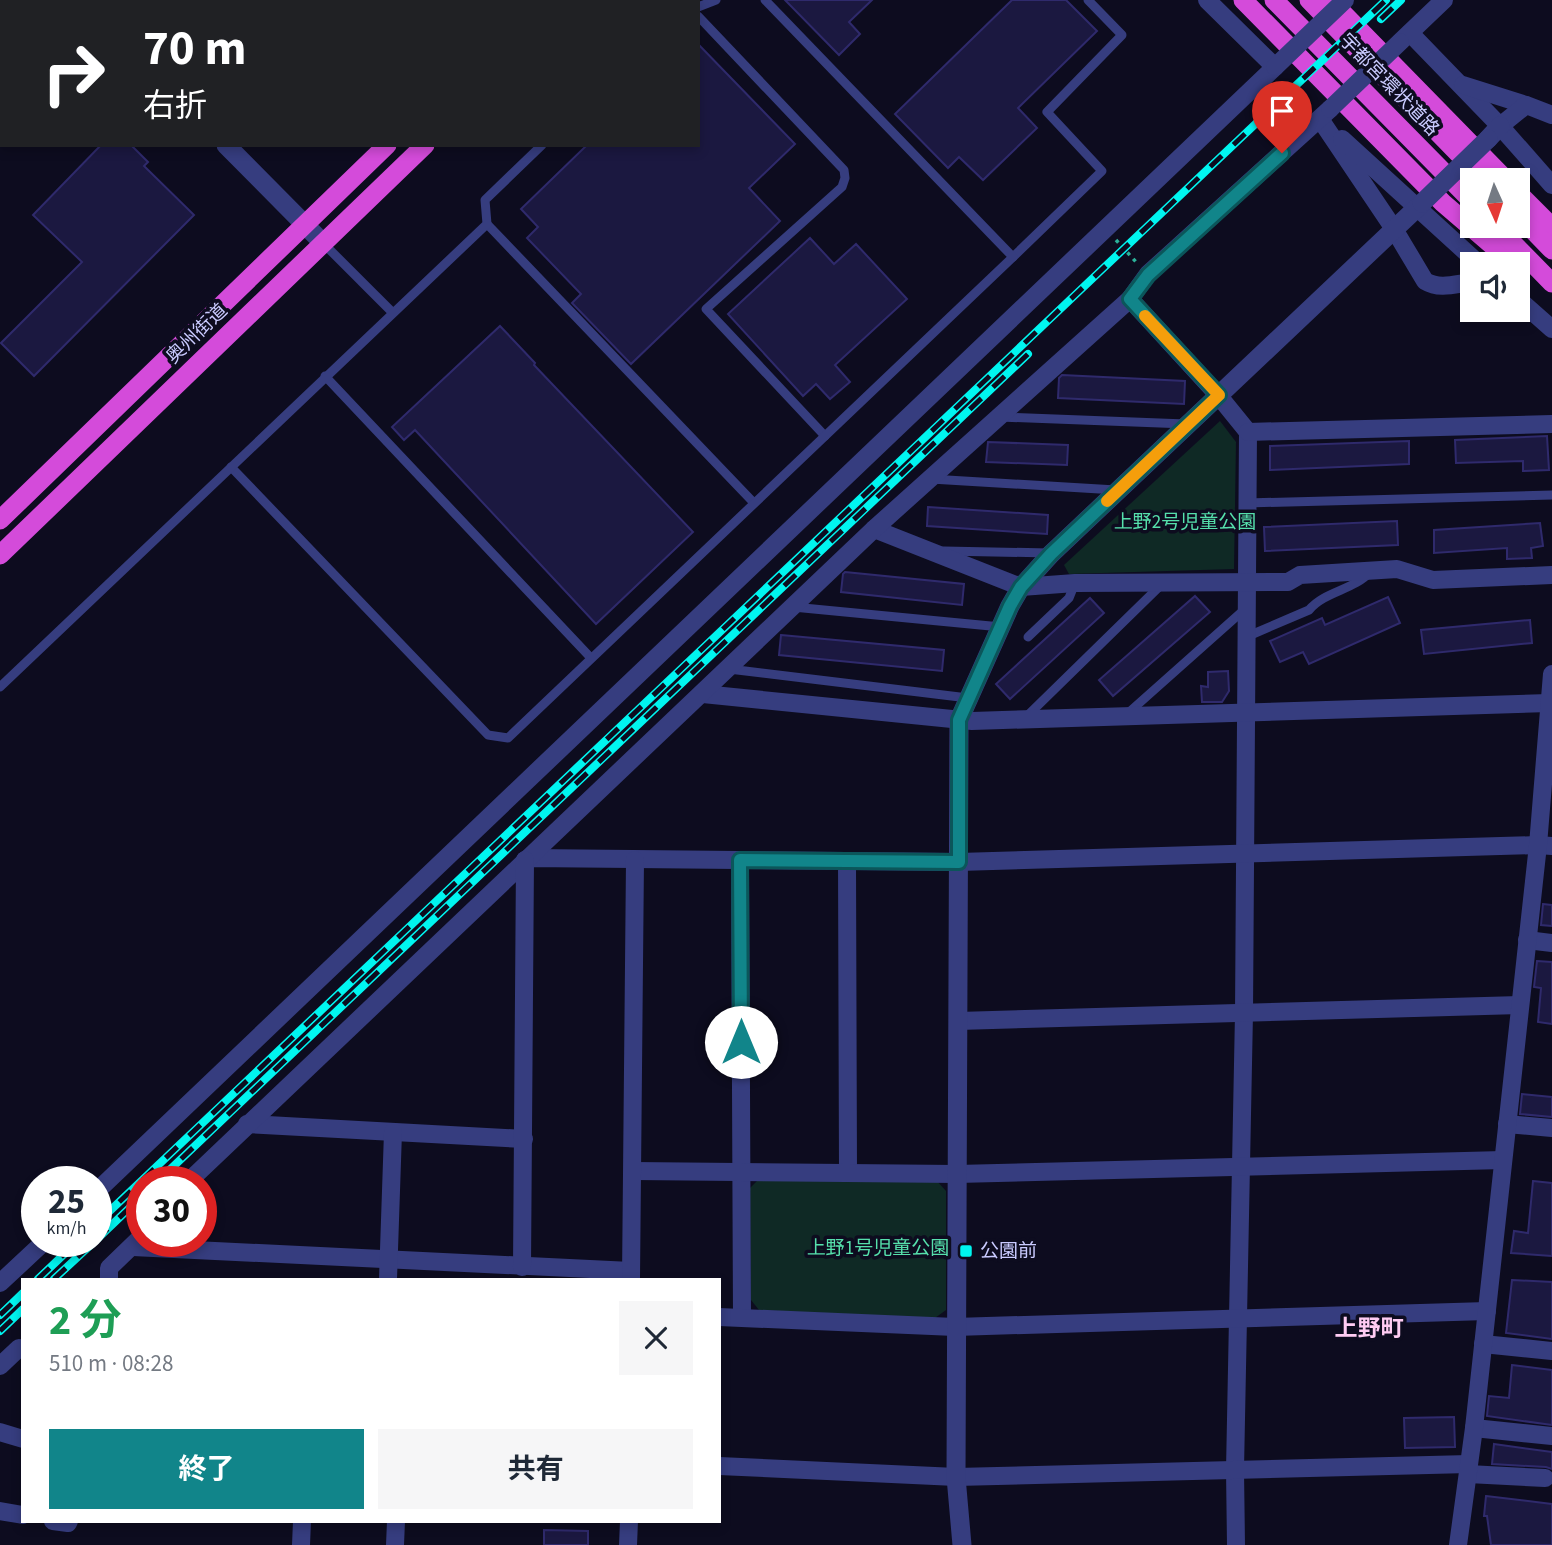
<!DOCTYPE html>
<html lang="ja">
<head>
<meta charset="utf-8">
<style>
	:root { --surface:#fff; --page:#f6f6f7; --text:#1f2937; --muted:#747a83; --accent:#11858a }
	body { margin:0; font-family:"Source Sans 3","Noto Sans JP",sans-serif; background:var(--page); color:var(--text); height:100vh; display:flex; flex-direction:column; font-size:26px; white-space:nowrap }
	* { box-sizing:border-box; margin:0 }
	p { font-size:23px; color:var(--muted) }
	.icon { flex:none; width:38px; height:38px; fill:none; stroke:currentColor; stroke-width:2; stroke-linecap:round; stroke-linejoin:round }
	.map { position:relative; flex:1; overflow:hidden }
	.panel { position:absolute; left:21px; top:1278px; width:700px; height:245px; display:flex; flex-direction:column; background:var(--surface); border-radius:0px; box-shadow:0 4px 10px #0003 }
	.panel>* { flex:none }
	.hud { position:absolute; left:0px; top:0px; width:700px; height:147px; box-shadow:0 4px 10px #0003; background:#202124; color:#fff; overflow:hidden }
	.needle { width:46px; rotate:177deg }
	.tools { position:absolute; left:1460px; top:168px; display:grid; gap:14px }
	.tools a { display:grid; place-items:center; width:70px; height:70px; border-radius:0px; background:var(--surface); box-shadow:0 4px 10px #0003; font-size:35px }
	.speed { position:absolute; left:21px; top:1166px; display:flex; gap:14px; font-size:35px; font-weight:700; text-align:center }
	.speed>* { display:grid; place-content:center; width:91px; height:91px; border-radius:50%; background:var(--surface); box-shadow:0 4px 10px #0003; line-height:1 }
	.speed small { font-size:18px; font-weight:400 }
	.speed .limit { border:10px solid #d22; background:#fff; color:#111 }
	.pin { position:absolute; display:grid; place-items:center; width:60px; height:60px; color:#fff; margin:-72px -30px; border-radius:50% 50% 50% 0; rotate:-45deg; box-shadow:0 0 7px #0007 }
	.pin .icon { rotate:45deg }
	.me { position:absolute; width:77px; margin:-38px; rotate:0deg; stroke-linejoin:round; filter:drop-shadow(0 0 5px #0008) }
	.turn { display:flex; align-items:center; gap:24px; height:147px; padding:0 28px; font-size:32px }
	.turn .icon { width:91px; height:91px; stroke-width:2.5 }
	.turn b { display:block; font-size:49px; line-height:60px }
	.round { display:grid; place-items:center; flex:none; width:74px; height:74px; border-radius:0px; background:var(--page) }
	.headline { display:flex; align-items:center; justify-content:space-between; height:119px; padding:0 28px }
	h1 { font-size:42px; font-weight:700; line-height:52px; color:#1e9e55 }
	.primary-button { display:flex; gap:14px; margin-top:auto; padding:14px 28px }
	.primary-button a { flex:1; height:80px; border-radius:0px; background:var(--accent); color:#fff; font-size:28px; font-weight:700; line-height:80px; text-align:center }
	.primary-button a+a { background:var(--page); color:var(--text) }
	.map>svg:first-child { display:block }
	.green { fill:#0f2925 }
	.building { fill:#1b1840; stroke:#2f2a6c; stroke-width:2 }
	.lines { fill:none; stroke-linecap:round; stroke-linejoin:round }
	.path { stroke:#2cb199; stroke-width:3.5; stroke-dasharray:3.5 5; stroke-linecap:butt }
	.service { stroke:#363d7f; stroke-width:9 }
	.minor { stroke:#363d7f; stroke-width:18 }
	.tertiary { stroke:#363d7f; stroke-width:19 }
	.trunk { stroke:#d44bda; stroke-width:19 }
	.rail-casing { stroke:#00f5f0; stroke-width:8 }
	.rail { stroke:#0d0c1f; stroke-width:5; stroke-dasharray:16; stroke-linecap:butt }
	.minor-bridge { stroke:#363d7f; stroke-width:18 }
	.tertiary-bridge { stroke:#363d7f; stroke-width:19 }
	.route-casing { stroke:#0b565a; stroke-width:18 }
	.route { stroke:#11858a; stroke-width:12 }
	.slow { stroke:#f59e0b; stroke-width:12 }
	.poi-dot { fill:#00f5f0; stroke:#0d0c1f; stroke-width:2.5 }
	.labels { text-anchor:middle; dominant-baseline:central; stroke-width:7; stroke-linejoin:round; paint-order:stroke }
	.street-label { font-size:19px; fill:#cacbff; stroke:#0d0c1f }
	.park-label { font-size:19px; fill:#56e0ac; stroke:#0d0c1f }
	.poi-label { font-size:19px; fill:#cacbff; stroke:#0d0c1f; text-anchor:start }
	.quarter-label { font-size:23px; font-weight:bold; fill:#ffccf3; stroke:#0d0c1f }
</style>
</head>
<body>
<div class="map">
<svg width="1552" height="1545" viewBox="0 0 1552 1545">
	<rect width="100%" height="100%" fill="#0d0c1f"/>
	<!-- green -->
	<g class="green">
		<polygon points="1220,421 1236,442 1234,569 1069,574 1064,565"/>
		<polygon points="758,1180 937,1181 946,1191 946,1310 935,1318 759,1310 751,1300 750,1188"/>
	</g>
	<!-- building -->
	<g class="building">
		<polygon points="785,0 872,0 849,22 860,34 839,55"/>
		<polygon points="1012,0 1066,0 1097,31 1018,108 1037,128 983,180 959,157 948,168 895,114"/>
		<polygon points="698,44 795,144 749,188 780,221 631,364 572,303 581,294 527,238 538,227 521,209 587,145 698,145"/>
		<polygon points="101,145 131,145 148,162 144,166 194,215 34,376 1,343 82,262 33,215"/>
		<polygon points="810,238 834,264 856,244 907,299 835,365 850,382 830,399 816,384 803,396 728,314"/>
		<polygon points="500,326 535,363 534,365 693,532 596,624 415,430 404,440 392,427"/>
		<polygon points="1062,375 1185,381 1184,404 1058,398 1059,378"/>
		<polygon points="1547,436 1549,470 1523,471 1523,461 1456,463 1455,440"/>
		<polygon points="1409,441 1409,464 1270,470 1270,446"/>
		<polygon points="988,442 1068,445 1067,465 986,462"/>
		<polygon points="928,507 1048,515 1047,534 927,526"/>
		<polygon points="1397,521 1398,545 1265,551 1264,527"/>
		<polygon points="1540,523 1543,546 1531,548 1532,558 1507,559 1507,548 1434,553 1434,530"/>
		<polygon points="845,572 964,584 962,605 841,592 843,574"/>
		<polygon points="1195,596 1210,612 1113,696 1099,680"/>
		<polygon points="1388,597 1400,623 1309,664 1303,652 1280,662 1270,641 1322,618 1325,625"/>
		<polygon points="1090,598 1104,613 1010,699 996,684"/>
		<polygon points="1530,620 1532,643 1424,654 1421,630"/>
		<polygon points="781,635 944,650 942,671 779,655"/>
		<polygon points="1228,671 1229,691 1222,702 1202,702 1201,686 1208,687 1208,672"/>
		<polygon points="1543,904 1552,905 1552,926 1541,925"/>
		<polygon points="1537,961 1552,962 1552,1024 1538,1022 1541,988 1534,987"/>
		<polygon points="1522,1094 1552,1097 1552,1117 1520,1114"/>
		<polygon points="1533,1181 1552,1183 1552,1256 1511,1253 1514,1231 1528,1233"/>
		<polygon points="1512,1280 1552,1282 1552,1339 1506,1333"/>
		<polygon points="1512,1365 1552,1370 1552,1425 1487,1416 1489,1396 1509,1398"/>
		<polygon points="1454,1417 1455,1447 1405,1448 1404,1418"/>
		<polygon points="1494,1444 1552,1452 1552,1469 1546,1467 1492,1464"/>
		<polygon points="1486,1496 1552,1504 1552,1545 1491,1545 1487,1516 1484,1516"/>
		<polygon points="544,1530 588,1531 588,1545 544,1545"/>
	</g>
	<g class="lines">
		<!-- path -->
		<polyline class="path" points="1116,240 1137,263"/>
		<!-- service -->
		<g class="service">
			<polyline points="683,0 685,2"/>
			<polyline points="698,7 716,0"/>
			<polyline points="698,16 844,170 845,178 842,187 706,309 825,436"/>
			<polyline points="487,224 754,503"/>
			<polyline points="324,244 392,312"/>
			<polyline points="1013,257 1102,171 1047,112 1122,35 1088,0"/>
			<polyline points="325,376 591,658"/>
			<polyline points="1000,417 1186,424"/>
			<polyline points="231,467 488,735 508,738 1013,257 765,0"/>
			<polyline points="931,479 1116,490"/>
			<polyline points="1247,503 1552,495"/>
			<polyline points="944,551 1049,553"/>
			<polyline points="793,607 1001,627"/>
			<polyline points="1028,637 1069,598 1075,583"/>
			<path d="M1246,637L1309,610C1325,591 1354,590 1370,572"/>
			<polyline points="729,669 968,698"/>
			<polyline points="0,687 487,224 485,200 542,145"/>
			<polyline points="1127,714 1245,609"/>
			<polyline points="1025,718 1163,583"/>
		</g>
		<!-- minor -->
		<g class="minor">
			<polyline points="1410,33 1500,126 1552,185"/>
			<polyline points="1401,41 1444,0"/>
			<polyline points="1463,85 1526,105"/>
			<path d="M1320,119L1394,229L1425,281C1440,290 1455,284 1472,282"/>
			<polyline points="1500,126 1526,105 1552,115"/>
			<polyline points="1342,139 1479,264"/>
			<polyline points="1517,298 1552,329"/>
			<polyline points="1130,299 1218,395 1248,432 1244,1013 1235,1470 1236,1545"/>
			<polyline points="1248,432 1552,424"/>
			<polyline points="874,529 1021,587 1075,583 1288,582 1300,575 1397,569 1433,580 1552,575"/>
			<polyline points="703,694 972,721 1549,703"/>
			<polyline points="525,860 529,858 959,862 1538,845 1552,846"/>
			<polyline points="740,860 742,1317"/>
			<polyline points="847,861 848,1172"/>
			<polyline points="1527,940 1552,943"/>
			<polyline points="958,1021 1520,1005"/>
			<polyline points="247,1124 524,1139"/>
			<polyline points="1507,1124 1552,1128"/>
			<polyline points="633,1171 957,1174 1503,1160"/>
			<polyline points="189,1181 874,529 1130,299 1148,274 1330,109"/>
			<polyline points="96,1192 1275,67 1207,0"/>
			<polyline points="133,1247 631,1271"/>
			<polyline points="522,1267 525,860"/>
			<polyline points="109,1279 109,1268 139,1239"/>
			<polyline points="388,1279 393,1132"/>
			<polyline points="631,1279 635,860"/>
			<polyline points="0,1283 45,1241"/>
			<polyline points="719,1317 955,1327 1487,1311"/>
			<polyline points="1483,1344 1552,1351"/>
			<polyline points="0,1366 19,1348 23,1349"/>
			<polyline points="1474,1428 1552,1436"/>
			<polyline points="0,1432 23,1439"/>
			<polyline points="719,1466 956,1477 1469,1464"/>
			<polyline points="1468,1474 1545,1478"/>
			<polyline points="0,1511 23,1515"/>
			<polyline points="53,1521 68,1523 69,1521"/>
			<polyline points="301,1545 302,1521"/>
			<polyline points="395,1545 396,1521"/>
			<polyline points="628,1545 629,1521"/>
			<polyline points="1458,1545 1474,1428 1538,845 1552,674"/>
		</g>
		<!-- tertiary -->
		<g class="tertiary">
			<polyline points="85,0 86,2"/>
			<polyline points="1488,139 1500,126"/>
			<polyline points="226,145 324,244"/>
			<polyline points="962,1545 956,1477 959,720 1010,606 1021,587 1051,554 1422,203"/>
		</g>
		<!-- trunk -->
		<g class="trunk">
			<polyline points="1243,0 1443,203 1514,264"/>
			<polyline points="1274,0 1472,201"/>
			<polyline points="1309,0 1484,180"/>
			<polyline points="1330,0 1506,180"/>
			<polyline points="531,2 533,0"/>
			<polyline points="572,2 573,0"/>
			<polyline points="1517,192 1552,227"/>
			<polyline points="1517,214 1552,250"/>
			<polyline points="1496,226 1552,283"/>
			<polyline points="0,520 387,145"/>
			<polyline points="0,555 425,145"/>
		</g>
		<!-- rail casing -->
		<g class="rail-casing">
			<g id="rail">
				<polyline points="1381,19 1401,0"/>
				<polyline points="158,1181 1028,354"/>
				<polyline points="96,1224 1386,0"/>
				<polyline points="96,1240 142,1196"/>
				<polyline points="38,1279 78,1241"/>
				<polyline points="54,1279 95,1241"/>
				<polyline points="0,1315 23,1293"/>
				<polyline points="0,1331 23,1309"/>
			</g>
		</g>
		<!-- rail -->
		<use href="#rail" class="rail"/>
		<!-- minor-bridge -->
		<g class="minor-bridge">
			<polyline points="1275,67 1345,0"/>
			<polyline points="1330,109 1400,42"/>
		</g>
		<!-- tertiary-bridge -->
		<polyline class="tertiary-bridge" points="1422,203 1488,139"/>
	</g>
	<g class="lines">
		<!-- route casing -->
		<g class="route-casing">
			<polyline id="route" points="741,1042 740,860 959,862 959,720 1010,606 1021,587 1051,554 1219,395 1130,299 1148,275 1282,153"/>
		</g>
		<!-- route -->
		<use href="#route" class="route"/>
		<!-- slow -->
		<polyline class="slow" points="1107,501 1219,395 1145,316"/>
	</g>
	<!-- markers -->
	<rect class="poi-dot" x="959" y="1244" width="14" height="14" rx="3.5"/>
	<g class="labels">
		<!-- street labels -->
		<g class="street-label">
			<text transform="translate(1389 85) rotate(46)">宇都宮環状道路</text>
			<text transform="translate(197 334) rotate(-44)">奥州街道</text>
		</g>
		<!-- park labels -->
		<g class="park-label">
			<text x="1185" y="522">上野2号児童公園</text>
			<text x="878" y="1248">上野1号児童公園</text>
		</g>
		<!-- poi labels -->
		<g class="poi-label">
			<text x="980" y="1251">公園前</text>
		</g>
		<!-- quarter labels -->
		<g class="quarter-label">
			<text x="1369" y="1328">上野町</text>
		</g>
	</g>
</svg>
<div class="tools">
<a><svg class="needle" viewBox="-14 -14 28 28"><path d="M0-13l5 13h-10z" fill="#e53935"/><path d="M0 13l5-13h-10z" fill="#747a83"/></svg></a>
<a><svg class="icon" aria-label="sound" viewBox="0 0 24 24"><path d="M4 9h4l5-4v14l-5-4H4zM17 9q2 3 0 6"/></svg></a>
</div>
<div class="speed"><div>25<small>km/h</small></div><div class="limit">30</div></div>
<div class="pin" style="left:1282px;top:153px;background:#d93025"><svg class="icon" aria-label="arrive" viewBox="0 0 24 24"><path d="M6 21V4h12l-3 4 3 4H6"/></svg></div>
<svg class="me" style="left:741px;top:1042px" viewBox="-20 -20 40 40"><circle r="19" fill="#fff"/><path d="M0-13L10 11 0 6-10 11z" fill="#11858a"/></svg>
<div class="hud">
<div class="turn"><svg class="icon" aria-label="right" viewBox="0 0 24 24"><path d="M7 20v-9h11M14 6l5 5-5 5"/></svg><div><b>70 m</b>右折</div></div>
</div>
<section class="panel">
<div class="headline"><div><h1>2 分</h1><p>510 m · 08:28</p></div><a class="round"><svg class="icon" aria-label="close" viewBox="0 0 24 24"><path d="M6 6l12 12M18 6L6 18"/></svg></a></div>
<div class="primary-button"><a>終了</a><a>共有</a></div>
</section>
</div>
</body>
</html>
